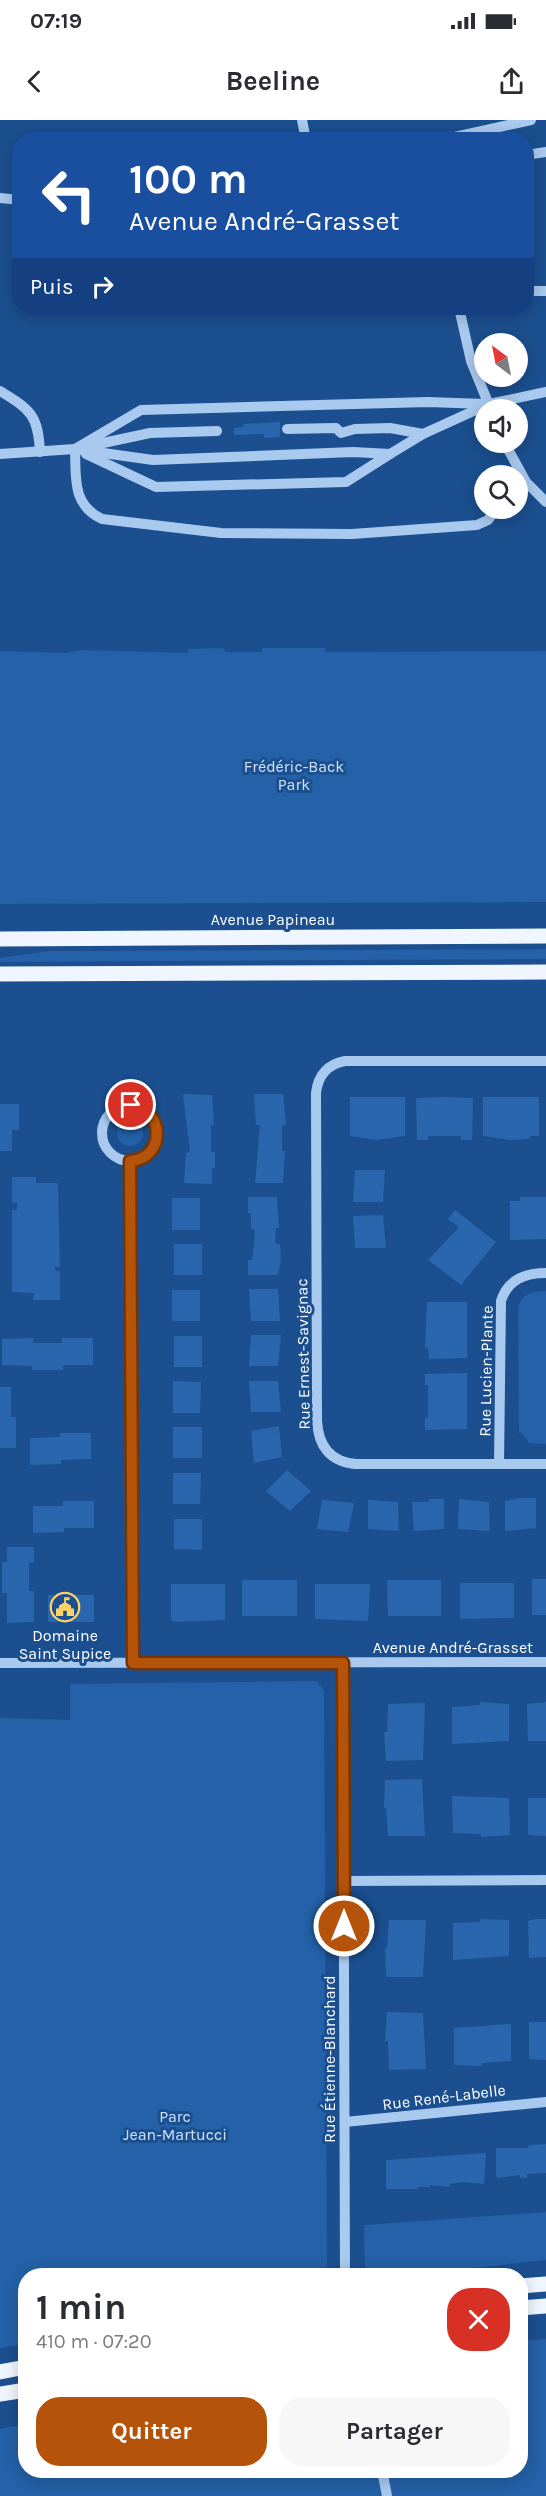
<!DOCTYPE html>
<html lang="fr">
<head>
<meta charset="utf-8">
<style>
	:root { --surface:#fff; --page:#f7f7f7; --text:#2b2b33; --muted:#7c7c81; --accent:#b45309 }
	body { margin:0; font-family:Karla,sans-serif; background:var(--page); color:var(--text); height:100vh; display:flex; flex-direction:column; font-size:22px; white-space:nowrap }
	* { box-sizing:border-box; margin:0 }
	p { font-size:20px; color:var(--muted) }
	.icon { flex:none; width:33px; height:33px; fill:none; stroke:currentColor; stroke-width:2; stroke-linecap:round; stroke-linejoin:round }
	.map { position:relative; flex:1; overflow:hidden }
	.panel { position:absolute; left:18px; top:2148px; width:510px; height:210px; display:flex; flex-direction:column; background:var(--surface); border-radius:24px; box-shadow:0 3px 15px #0003 }
	.panel>* { flex:none }
	.guide { position:absolute; left:12px; top:12px; width:522px; height:183px; border-radius:24px; box-shadow:0 3px 15px #0003; background:#1a4fa0; color:#fff; overflow:hidden }
	.needle { width:39px; rotate:328deg }
	.fabs { position:absolute; left:474px; top:213px; display:grid; gap:12px }
	.fabs a { display:grid; place-items:center; width:54px; height:54px; border-radius:50%; background:var(--surface); box-shadow:0 3px 15px #0003; font-size:30px }
	.pin { position:absolute; display:grid; place-items:center; width:51px; height:51px; color:#fff; margin:-26px; border:3px solid #fff; border-radius:50%; box-shadow:0 2px 6px #0007 }
	.me { position:absolute; width:66px; margin:-33px; rotate:0deg; stroke-linejoin:round; filter:drop-shadow(0 0 4px #0008) }
	.turn { display:flex; align-items:center; gap:21px; height:126px; padding:0 18px; font-size:27px }
	.turn .icon { width:78px; height:78px; stroke-width:2.5 }
	.turn b { display:block; font-size:42px; line-height:51px }
	.then { display:flex; align-items:center; height:57px; padding:0 18px; background:#0003; gap:12px; font-size:22px }
	.round { display:grid; place-items:center; flex:none; width:63px; height:63px; border-radius:24px; background:var(--page) }
	.headline { display:flex; align-items:center; justify-content:space-between; height:102px; padding:0 18px }
	h1 { font-size:36px; font-weight:700; line-height:45px }
	.button { display:flex; gap:12px; margin-top:auto; padding:12px 18px }
	.button a { flex:1; height:69px; border-radius:24px; background:var(--accent); color:#fff; font-size:24px; font-weight:700; line-height:69px; text-align:center }
	.button a+a { background:var(--page); color:var(--text) }
	.status { display:flex; justify-content:space-between; align-items:center; height:42px; padding:0 30px; background:var(--surface); direction:ltr }
	.status svg { height:16px; fill:currentColor }
	header { display:flex; justify-content:space-between; align-items:center; height:78px; padding:0 18px; background:var(--surface); font-size:27px; font-weight:700 }
	.map>svg:first-child { display:block }
	.green { fill:#2461a8 }
	.building { fill:#2a66ad }
	.lines { fill:none; stroke-linecap:round; stroke-linejoin:round }
	.minor { stroke:#a9c9ee; stroke-width:10 }
	.major { stroke:#f0f6ff; stroke-width:15 }
	.route-casing { stroke:#753606; stroke-width:15 }
	.route { stroke:#b45309; stroke-width:10 }
	.labels { text-anchor:middle; dominant-baseline:central; stroke-width:6; stroke-linejoin:round; paint-order:stroke }
	.park-label { font-size:16px; fill:#cfe3fa; stroke:#1b4f8f }
	.street-label { font-size:16px; fill:#fff; stroke:#1b4f8f }
	.poi-label { font-size:16px; fill:#fff; stroke:#1b4f8f }
</style>
</head>
<body>
<div class="status"><b>07:19</b><svg viewBox="0 0 49 12"><path d="M0 12V9h3v3zM5 12V6h3v6zM10 12V3h3v9zM15 12V0h3v12zM26 1h20v11H26zM47 4h2v5h-2z"/></svg></div>
<header><svg class="icon" aria-label="back" viewBox="0 0 24 24"><path d="M15 5l-7 7 7 7"/></svg>Beeline<svg class="icon" aria-label="share" viewBox="0 0 24 24"><path d="M12 15V3M7 8l5-5 5 5M5 13v7h14v-7"/></svg></header>
<div class="map">
<svg width="546" height="2376" viewBox="0 0 546 2376">
	<rect width="100%" height="100%" fill="#1b4f8f"/>
	<!-- green -->
	<g class="green">
		<polygon points="224,528 225,532 262,532 262,528 325,528 326,532 546,531 546,782 0,784 0,531 67,533 80,530 187,533 188,529"/>
		<polygon points="546,829 546,839 0,842 0,838 50,831"/>
		<circle cx="130" cy="1013" r="13"/>
		<path d="M546,1171V1324L529,1323L522,1313H519L518,1189C520,1174 532,1171 546,1171Z"/>
		<polygon points="314,1561 318,1562 324,1571 327,2155 26,2156 25,2224 0,2228 0,1598 70,1600 70,1564"/>
		<polygon points="546,2092 546,2140 407,2155 365,2154 364,2105"/>
		<polygon points="546,2219 546,2376 0,2376 0,2309 25,2304 26,2350 520,2350 521,2221"/>
	</g>
	<!-- building -->
	<g class="building">
		<polygon points="280,302 280,317 264,318 264,314 234,315 234,308 244,307 243,304"/>
		<polygon points="183,974 212,975 214,1005 211,1005 211,1032 215,1032 215,1048 212,1048 212,1064 184,1063 186,1033 190,1032"/>
		<polygon points="254,974 283,974 286,1005 282,1005 282,1031 285,1031 283,1063 255,1063 260,1005 256,1005"/>
		<polygon points="350,977 405,977 405,1016 377,1020 350,1016"/>
		<polygon points="447,977 473,978 472,1020 461,1020 461,1016 428,1016 428,1020 417,1020 416,978"/>
		<polygon points="483,977 539,977 539,1016 530,1016 529,1019 510,1020 483,1016"/>
		<polygon points="0,984 19,984 19,1010 12,1010 12,1031 0,1031"/>
		<polygon points="355,1050 385,1050 383,1082 353,1082"/>
		<polygon points="12,1057 36,1057 36,1063 58,1063 60,1147 55,1147 55,1151 60,1151 60,1180 33,1180 34,1173 12,1172 12,1090 17,1090 17,1083 12,1083"/>
		<polygon points="248,1077 277,1077 279,1108 276,1108 275,1123 280,1124 281,1140 278,1155 248,1155 248,1140 252,1140 255,1116 254,1109 251,1109 251,1094 248,1093"/>
		<polygon points="520,1077 546,1077 546,1119 510,1120 510,1081 520,1081"/>
		<rect x="172" y="1078" width="28" height="32"/>
		<polygon points="455,1090 496,1122 461,1165 428,1140 459,1107 448,1099"/>
		<polygon points="383,1095 386,1128 355,1128 353,1096"/>
		<rect x="174" y="1124" width="28" height="31"/>
		<polygon points="249,1169 278,1169 280,1201 251,1201"/>
		<rect x="172" y="1170" width="28" height="31"/>
		<polygon points="427,1182 467,1182 467,1238 429,1239 428,1228 425,1229"/>
		<polygon points="251,1215 281,1215 278,1246 249,1246"/>
		<rect x="174" y="1216" width="28" height="31"/>
		<polygon points="33,1218 33,1223 62,1223 62,1218 93,1218 93,1245 63,1245 63,1250 32,1250 32,1246 2,1245 2,1219"/>
		<polygon points="467,1253 467,1309 425,1310 425,1298 428,1298 428,1265 425,1265 425,1254"/>
		<polygon points="173,1261 201,1262 200,1293 173,1293"/>
		<polygon points="249,1261 278,1261 281,1292 251,1292"/>
		<polygon points="0,1267 11,1267 11,1297 16,1297 16,1328 0,1328"/>
		<polygon points="279,1306 282,1337 254,1343 251,1311"/>
		<rect x="173" y="1307" width="29" height="31"/>
		<polygon points="60,1313 91,1313 91,1339 61,1340 61,1344 30,1345 30,1318 60,1317"/>
		<polygon points="287,1350 311,1371 290,1391 266,1371"/>
		<polygon points="173,1353 201,1353 200,1384 173,1384"/>
		<polygon points="519,1378 536,1378 536,1408 505,1411 505,1381"/>
		<polygon points="429,1379 444,1379 444,1409 414,1411 412,1382 429,1382"/>
		<polygon points="459,1379 489,1382 490,1411 458,1409"/>
		<polygon points="322,1380 354,1383 348,1412 317,1409"/>
		<polygon points="368,1380 398,1382 399,1411 368,1409"/>
		<polygon points="63,1381 94,1381 94,1408 64,1408 64,1412 33,1413 33,1386 63,1386"/>
		<polygon points="174,1399 202,1399 202,1430 174,1429"/>
		<polygon points="7,1427 34,1427 34,1442 29,1443 29,1471 34,1471 34,1502 7,1503 7,1473 2,1473 2,1442 7,1442"/>
		<rect x="532" y="1459" width="14" height="36"/>
		<rect x="242" y="1460" width="55" height="36"/>
		<polygon points="387,1460 441,1460 441,1496 388,1496"/>
		<polygon points="460,1463 514,1463 514,1498 460,1499"/>
		<polygon points="171,1464 225,1464 225,1500 174,1502 171,1500"/>
		<polygon points="315,1464 370,1464 368,1501 315,1499"/>
		<rect x="48" y="1475" width="46" height="27"/>
		<polygon points="480,1582 509,1584 509,1621 452,1624 452,1587 480,1585"/>
		<polygon points="546,1582 546,1621 528,1621 527,1584"/>
		<polygon points="425,1583 423,1640 386,1641 384,1612 387,1612 388,1584"/>
		<polygon points="422,1659 425,1716 388,1716 386,1688 384,1688 385,1660"/>
		<polygon points="452,1676 509,1678 510,1715 481,1717 481,1714 453,1713"/>
		<polygon points="528,1678 546,1678 546,1716 528,1715"/>
		<polygon points="480,1799 509,1800 509,1836 453,1840 453,1803 480,1802"/>
		<polygon points="535,1799 546,1799 546,1837 529,1838 528,1801"/>
		<polygon points="389,1800 426,1800 423,1857 386,1857 385,1828 387,1828"/>
		<polygon points="387,1892 423,1893 426,1949 389,1950 388,1921 385,1921"/>
		<polygon points="529,1902 546,1902 546,1940 529,1939"/>
		<polygon points="511,1904 511,1941 482,1943 482,1946 454,1945 454,1908"/>
		<polygon points="546,2024 546,2053 527,2054 527,2058 520,2058 520,2055 498,2058 496,2056 496,2028 528,2028 529,2025"/>
		<polygon points="486,2033 484,2064 463,2062 450,2064 450,2067 430,2065 430,2067 418,2067 418,2069 386,2069 386,2040"/>
	</g>
	<g class="lines">
		<!-- minor -->
		<g class="minor">
			<polyline points="302,0 306,20"/>
			<polyline points="441,20 531,0"/>
			<polyline points="526,35 546,32"/>
			<polyline points="0,78 20,80"/>
			<polyline points="526,171 546,171"/>
			<polyline points="459,188 471,241 491,290"/>
			<path d="M0,271C31,290 38,295 40,332"/>
			<polyline points="287,309 336,308 341,313 355,309 390,308 423,314"/>
			<polyline points="504,322 526,362 546,382"/>
			<polyline points="75,329 153,340 353,332 390,334 423,314 489,284 546,272"/>
			<path d="M75,329C76,358 72,385 102,399L221,413L352,414L477,405L488,400L497,388"/>
			<polyline points="75,329 141,290 428,282 485,284"/>
			<polyline points="0,334 75,329 150,313 217,311"/>
			<polyline points="86,334 156,367 346,362 390,334"/>
			<path d="M546,941H345C328,944 318,955 316,973L317,1300C318,1326 330,1342 356,1344H546"/>
			<circle cx="130" cy="1013" r="28"/>
			<polyline points="130,1041 133,1543"/>
			<path d="M499,1344L501,1181C508,1159 525,1153 546,1153"/>
			<polyline points="0,1543 546,1542"/>
			<polyline points="343,1543 345,2156"/>
			<polyline points="344,1761 546,1760"/>
			<polyline points="345,2002 546,1982"/>
			<polyline points="382,2350 387,2376"/>
		</g>
		<!-- major -->
		<g class="major">
			<polyline points="0,819 546,816"/>
			<polyline points="0,854 546,852"/>
			<polyline points="520,2166 546,2164"/>
			<polyline points="520,2188 546,2186"/>
			<polyline points="0,2252 26,2247"/>
			<polyline points="0,2274 26,2270"/>
		</g>
	</g>
	<g class="lines">
		<!-- route casing -->
		<g class="route-casing">
			<path id="route" d="M131,985C166,990 165,1039 130,1041L133,1543H343L344,1806"/>
		</g>
		<!-- route -->
		<use href="#route" class="route"/>
	</g>
	<!-- icons -->
	<defs>
		<g id="civic-ring" transform="scale(1.5)"><circle r="9.5" fill="#1b4f8f" stroke="#ffd166" stroke-width="1.5"/><path d="M-.6-6.5H3V-4.5H.6V-3L4-1V1h2V6H-6V1h2V-1L-.6-3ZM-1.2 2.5V6h2.4V2.5Z" fill="#ffd166"/></g>
	</defs>
	<g fill-rule="evenodd">
		<use href="#civic-ring" x="65" y="1487"/>
	</g>
	<g class="labels">
		<!-- park labels -->
		<g class="park-label">
			<text x="294" y="646">Frédéric-Back<tspan x="294" dy="18">Park</tspan></text>
			<text x="175" y="1996">Parc<tspan x="175" dy="18">Jean-Martucci</tspan></text>
		</g>
		<!-- street labels -->
		<g class="street-label">
			<text x="273" y="799">Avenue Papineau</text>
			<text transform="translate(303 1234) rotate(-91)">Rue Ernest-Savignac</text>
			<text transform="translate(486 1251) rotate(-89)">Rue Lucien-Plante</text>
			<text x="453" y="1527">Avenue André-Grasset</text>
			<text transform="translate(329 1939) rotate(-90)">Rue Étienne-Blanchard</text>
			<text transform="translate(444 1977) rotate(-7)">Rue René-Labelle</text>
		</g>
		<!-- poi labels -->
		<g class="poi-label">
			<text x="65" y="1515">Domaine<tspan x="65" dy="18">Saint Supice</tspan></text>
		</g>
	</g>
</svg>
<div class="fabs">
<a><svg class="needle" viewBox="-14 -14 28 28"><path d="M0-13l5 13h-10z" fill="#e53935"/><path d="M0 13l5-13h-10z" fill="#7c7c81"/></svg></a>
<a><svg class="icon" aria-label="sound" viewBox="0 0 24 24"><path d="M4 9h4l5-4v14l-5-4H4zM17 9q2 3 0 6"/></svg></a>
<a><svg class="icon" aria-label="search" viewBox="0 0 24 24"><circle cx="10" cy="10" r="6"/><path d="M15 15l6 6"/></svg></a>
</div>
<div class="pin" style="left:131px;top:985px;background:#d93025"><svg class="icon" aria-label="arrive" viewBox="0 0 24 24"><path d="M6 21V4h12l-3 4 3 4H6"/></svg></div>
<svg class="me" style="left:344px;top:1806px" viewBox="-20 -20 40 40"><circle r="17" fill="#b45309" stroke="#fff" stroke-width="3"/><path d="M0-11L8 9 0 5-8 9z" fill="#fff"/></svg>
<div class="guide">
<div class="turn"><svg class="icon" aria-label="left" viewBox="0 0 24 24"><path d="M17 20v-9H6M10 6l-5 5 5 5"/></svg><div><b>100 m</b>Avenue André-Grasset</div></div>
<div class="then">Puis<svg class="icon" aria-label="right" viewBox="0 0 24 24"><path d="M7 20v-9h11M14 6l5 5-5 5"/></svg></div>
</div>
<section class="panel">
<div class="headline"><div><h1>1 min</h1><p>410 m · 07:20</p></div><a class="round" style="background:#d93025;color:#fff"><svg class="icon" aria-label="close" viewBox="0 0 24 24"><path d="M6 6l12 12M18 6L6 18"/></svg></a></div>
<div class="button"><a>Quitter</a><a>Partager</a></div>
</section>
</div>
</body>
</html>
